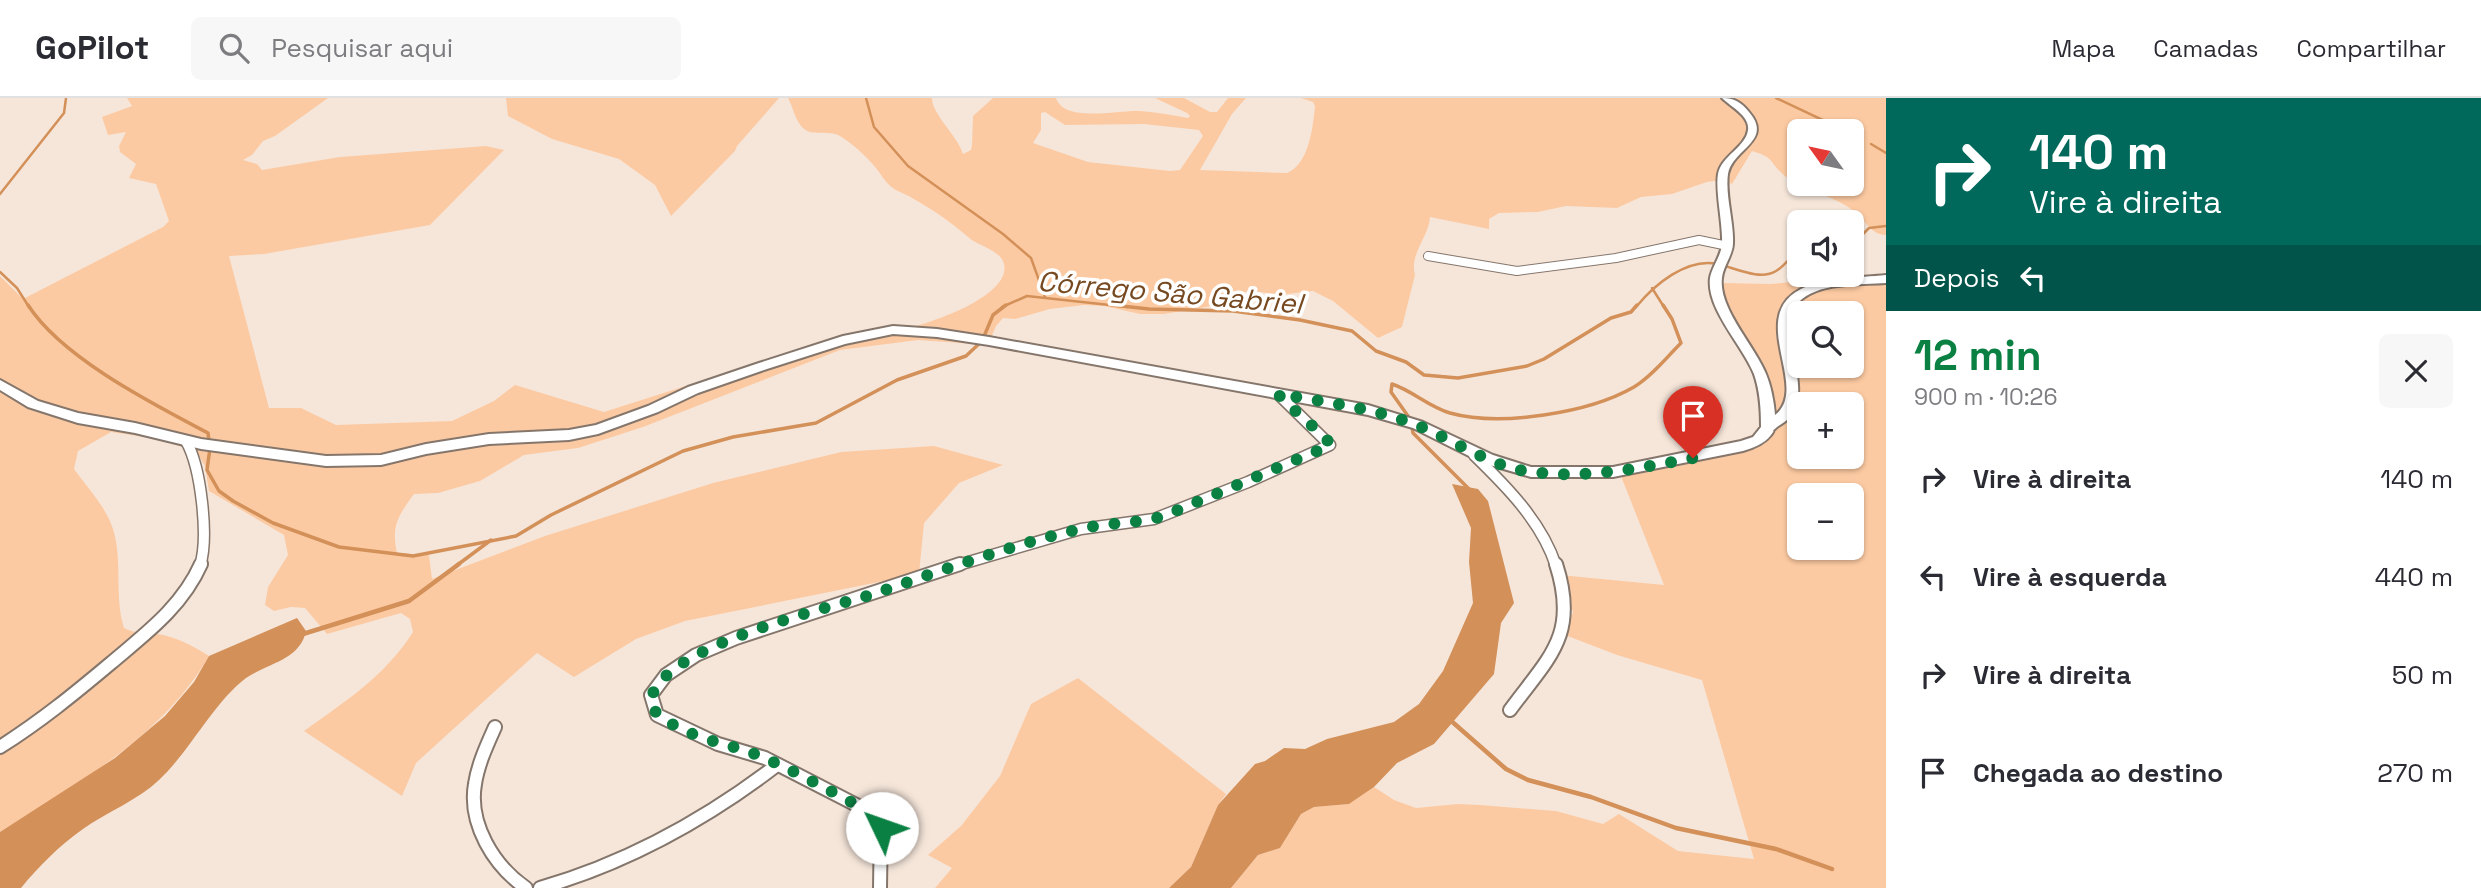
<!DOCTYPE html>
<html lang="pt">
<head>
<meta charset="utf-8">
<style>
	:root { --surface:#fff; --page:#f7f7f7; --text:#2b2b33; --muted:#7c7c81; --line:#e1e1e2; --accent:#0b8043 }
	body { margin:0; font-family:"Space Grotesk",sans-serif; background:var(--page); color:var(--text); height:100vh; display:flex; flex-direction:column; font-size:26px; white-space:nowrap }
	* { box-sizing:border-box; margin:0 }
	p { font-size:23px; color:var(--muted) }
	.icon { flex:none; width:38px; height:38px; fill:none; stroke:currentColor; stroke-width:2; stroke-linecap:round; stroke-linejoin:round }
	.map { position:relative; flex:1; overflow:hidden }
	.drawer { display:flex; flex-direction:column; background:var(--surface); width:595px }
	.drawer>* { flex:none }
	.guide { background:#00695c; color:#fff; overflow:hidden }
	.needle { width:46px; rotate:303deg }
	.tools { position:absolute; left:1787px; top:21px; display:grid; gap:14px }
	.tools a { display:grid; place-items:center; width:77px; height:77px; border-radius:10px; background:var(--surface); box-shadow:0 2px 5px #0004; font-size:35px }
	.pin { position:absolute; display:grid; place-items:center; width:60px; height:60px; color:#fff; margin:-72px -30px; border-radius:50% 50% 50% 0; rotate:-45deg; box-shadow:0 0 7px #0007 }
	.pin .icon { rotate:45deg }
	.me { position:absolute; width:77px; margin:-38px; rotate:312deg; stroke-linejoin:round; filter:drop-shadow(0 0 5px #0008) }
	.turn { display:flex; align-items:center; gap:24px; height:147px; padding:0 28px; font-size:32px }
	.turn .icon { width:91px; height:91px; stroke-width:2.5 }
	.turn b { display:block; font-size:49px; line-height:60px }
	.then { display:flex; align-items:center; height:66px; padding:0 28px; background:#0003; gap:14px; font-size:26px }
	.round { display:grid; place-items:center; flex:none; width:74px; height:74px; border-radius:10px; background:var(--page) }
	.overview { display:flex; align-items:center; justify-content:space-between; height:119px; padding:0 28px }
	h1 { font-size:42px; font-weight:700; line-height:52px; color:var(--accent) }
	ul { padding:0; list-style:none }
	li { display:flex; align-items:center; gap:21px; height:98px; padding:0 28px }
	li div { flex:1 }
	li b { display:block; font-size:26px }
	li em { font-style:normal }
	header { display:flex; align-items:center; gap:42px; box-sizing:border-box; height:98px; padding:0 35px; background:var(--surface); border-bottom:2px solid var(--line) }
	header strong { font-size:33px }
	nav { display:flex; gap:38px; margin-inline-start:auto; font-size:24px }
	.search { width:490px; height:63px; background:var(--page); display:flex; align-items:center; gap:18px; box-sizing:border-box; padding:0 24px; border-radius:10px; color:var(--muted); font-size:26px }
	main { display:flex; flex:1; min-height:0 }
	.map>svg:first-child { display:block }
	.green { fill:#fccaa2; fill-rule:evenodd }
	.water { fill:#d39059 }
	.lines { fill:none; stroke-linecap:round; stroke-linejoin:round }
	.stream-far2 { stroke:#d39059; stroke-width:2.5 }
	.stream-far1 { stroke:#d39059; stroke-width:3.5 }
	.stream { stroke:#d39059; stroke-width:4.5 }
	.street-far2-casing { stroke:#85766c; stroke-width:10 }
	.street-far1-casing { stroke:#85766c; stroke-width:13 }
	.street-casing { stroke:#85766c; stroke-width:16 }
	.secondary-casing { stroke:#85766c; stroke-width:4 }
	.street-far2 { stroke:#fff; stroke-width:8 }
	.street-far1 { stroke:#fff; stroke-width:10 }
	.street { stroke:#fff; stroke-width:12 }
	.secondary { fill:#fff; fill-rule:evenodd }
	.route { stroke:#0b8043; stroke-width:12; stroke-dasharray:0 21.6 }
	.labels { text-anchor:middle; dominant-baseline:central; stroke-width:7; stroke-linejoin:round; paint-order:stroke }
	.water-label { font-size:28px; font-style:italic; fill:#764920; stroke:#fff }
</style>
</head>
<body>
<header>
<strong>GoPilot</strong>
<div class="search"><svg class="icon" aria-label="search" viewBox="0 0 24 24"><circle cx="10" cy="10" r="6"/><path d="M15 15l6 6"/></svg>Pesquisar aqui</div>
<nav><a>Mapa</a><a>Camadas</a><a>Compartilhar</a></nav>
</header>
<main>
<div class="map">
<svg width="1886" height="790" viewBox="0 0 1886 790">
	<rect width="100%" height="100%" fill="#f6e6da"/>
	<!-- green -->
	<g class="green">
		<path d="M127,0H328L275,38L263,43L252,57L243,62L257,66L262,72L340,59L486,48L504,52L430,127L264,156L229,158L269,310H301L336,327L452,323L494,303L515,287L604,314L849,236C873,247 1021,205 1003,163C997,151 978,148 968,139C951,124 932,111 912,100C906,96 898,94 893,90C886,86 881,76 876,70C866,58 853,46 840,38C828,31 810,40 801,28C794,19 793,9 788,0H932C931,15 959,40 963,56L971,52L972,47L973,18L993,0H1056C1064,25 1118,12 1139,13C1155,14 1172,17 1188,20L1190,18L1187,15L1155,0H1184L1210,14H1217L1228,0H1246L1232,16L1200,72L1287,75C1309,66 1313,29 1315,8L1313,4L1301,0H1886V137C1870,136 1867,124 1857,116C1837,97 1806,95 1785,78C1769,65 1776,60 1752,53L1732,86L1722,82L1707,84L1672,96L1641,99L1617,110L1566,108L1538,114L1499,115L1489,121V131L1430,119C1429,139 1409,156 1415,177L1402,229L1378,240L1333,203L1313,193L1278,197L1249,192L1224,206L1164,216H1140L1104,208L1084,207L1050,211L1015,221L1003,220L996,228L988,247L918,242L840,252L643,329L578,350L524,357L480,383L438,395L414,396C398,418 391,428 397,455L429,457L432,481L545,438L713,385L841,354L934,348L1003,367L959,385L924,425L919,476L685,523L636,541L574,579L537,555L416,665L402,698L304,633C347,602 384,579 413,534L410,521L401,515L327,536L305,510L291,509L274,513L265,507L268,489L288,457L284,437L209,393L205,368L196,353L152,340L111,334L78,353L74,371C87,389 106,409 113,431C123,463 114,498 124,530C137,536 143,534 157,536C174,538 194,548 209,558C162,639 77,686 0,734V178L23,201L163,129L169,123L156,86L129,80L136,66L120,54L119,48L126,34L108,37L102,19L132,8ZM1045,14L1065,27L1144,26L1199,32L1203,38L1180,72L1170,73L1088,64L1033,45L1041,32V15ZM1799,33H1852V86H1799Z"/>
		<polygon points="506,0 779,0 737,48 735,53 671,118 655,87 619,61 552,41 508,18"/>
		<path d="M1886,176V790H1231L1258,757L1280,750L1301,716L1314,709L1349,706L1374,689L1394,702L1416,710L1458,706L1480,707L1556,713L1603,726L1619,716L1678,753L1754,761L1702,582L1617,557L1565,537L1573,514L1560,477L1664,487L1619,373L1753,343L1764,334L1758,275L1720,188L1724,185L1770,186ZM1799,215H1852V268H1799ZM1799,306H1852V359H1799ZM1799,397H1852V450H1799Z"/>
		<polygon points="1078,580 1226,696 1218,707 1191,769 1169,790 935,790 952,770 928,757 961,728 1000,678 1031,606"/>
	</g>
	<!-- water -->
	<g class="water">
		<polygon points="1452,386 1478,391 1488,403 1514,505 1501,525 1494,576 1434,646 1397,665 1374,689 1349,706 1314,709 1301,716 1280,750 1258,757 1231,790 1169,790 1191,769 1218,707 1255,666 1265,663 1284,650 1305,651 1327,641 1394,624 1419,606 1443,573 1473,505 1469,464 1471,430"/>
		<path d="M297,520L306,533C300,562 268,565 246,580C214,604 190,653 159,682C138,702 107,714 83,731C59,748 39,768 21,790H0V734L115,660L165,618L194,584L209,558Z"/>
	</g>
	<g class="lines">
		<!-- stream-far2 -->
		<g class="stream-far2">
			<polyline points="866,0 874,29 908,68 1003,136 1031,160 1045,199"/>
			<polyline points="1776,0 1846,33"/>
			<polyline points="1852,36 1856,38"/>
			<polyline points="1871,46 1886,55"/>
			<polyline points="0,96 64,15 66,0"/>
			<polyline points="1852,147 1869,130 1886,128"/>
			<polyline points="0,174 17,190 29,209"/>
			<polyline points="1652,190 1664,209"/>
			<polyline points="1002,209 1027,198 1128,209"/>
			<path d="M1636,209C1654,187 1687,159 1718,166C1735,170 1760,183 1776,173C1785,168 1792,157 1799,150"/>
		</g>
		<!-- stream-far1 -->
		<g class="stream-far1">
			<path d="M28,207C62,260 153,306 208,335L210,350L207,372L219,393L233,403L273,425L339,449L413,458L516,438L551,417L683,353L733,339L816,325L897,282L966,258L982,243L993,217L1006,207"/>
			<polyline points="1112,207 1149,211 1233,213 1300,222 1352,233 1376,253 1406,264 1424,277 1458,280 1527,268 1544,261 1611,220 1631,214 1637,207"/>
			<path d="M1408,318L1391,294L1392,286C1413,293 1429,309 1450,315C1500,329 1589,315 1634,289C1652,278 1666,260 1681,245L1672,221L1663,207"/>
			<polyline points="1412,329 1413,335 1469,391"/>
			<polyline points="456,468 491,442"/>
		</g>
		<!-- stream -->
		<g class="stream">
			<polyline points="303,536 409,503 459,466"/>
			<polyline points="1449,621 1506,671 1528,682 1591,699 1676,730 1776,751 1832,771"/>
		</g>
		<!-- street-far2 casing -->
		<g class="street-far2-casing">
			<polyline id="street-far2" points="1428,158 1517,173 1616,160 1699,142 1728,148"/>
		</g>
		<!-- street-far1 casing -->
		<g class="street-far1-casing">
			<g id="street-far1">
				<path d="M186,343C201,369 209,439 200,468"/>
				<path d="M1474,357C1506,388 1542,424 1556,468"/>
				<polyline points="955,468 1081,431 1154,421 1248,384 1330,347 1278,296"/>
			</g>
		</g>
		<!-- street casing -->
		<g class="street-casing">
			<g id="street">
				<path d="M1510,612C1549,559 1579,537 1556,466"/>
				<path d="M495,629C487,647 478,666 475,686C468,726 494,768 526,790"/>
				<path d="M0,649C41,623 74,596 111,565C145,536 182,509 201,466"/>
				<path d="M540,790C627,765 705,722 777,667"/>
				<polyline points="880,790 881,723 872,715 765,660 718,646 657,617 651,597 666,577 696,557 736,540 960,466"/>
			</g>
		</g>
		<!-- secondary casing -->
		<g class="secondary-casing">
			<path id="secondary" d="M1722,0C1734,0 1741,4 1749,14C1774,43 1732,51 1728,76C1725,97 1734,124 1733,145C1733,157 1723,168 1722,180C1718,210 1755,248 1766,276C1771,288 1774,304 1775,317C1811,290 1746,219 1801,191C1827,178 1858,180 1886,177V185C1860,187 1824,184 1802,201C1769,229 1816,284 1790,319C1787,323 1781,326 1777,329C1769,336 1777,329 1771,337C1764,346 1753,350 1743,353L1613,379H1531L1483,365L1413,330L1368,317L989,247L937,239L893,236L845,246L767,271L698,295L658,314L598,336L569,342L489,346L426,356L381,367L326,368L201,351L135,335L78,325L28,309L0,292V282L38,303L78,315L135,325L201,341L326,358L381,357L426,346L489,336L569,332L596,327L648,308L688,289L759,265L843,238L893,228L937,231L989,239L1368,307L1423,324L1493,357L1531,369H1613L1741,343L1753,339L1761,329C1761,311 1760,293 1754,276C1743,248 1706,211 1710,180C1712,168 1722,157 1722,145C1723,126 1715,93 1718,76C1721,58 1746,49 1748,32C1750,18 1731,9 1722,0Z"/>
		</g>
		<!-- street-far2 -->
		<use href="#street-far2" class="street-far2"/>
		<!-- street-far1 -->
		<use href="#street-far1" class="street-far1"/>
		<!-- street -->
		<use href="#street" class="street"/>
		<!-- secondary -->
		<use href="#secondary" class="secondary"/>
	</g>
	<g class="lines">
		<!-- route -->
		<path class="route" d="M882,730L881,723L872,715C837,697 803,677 767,661C730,644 679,641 651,609C644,552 830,510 873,496C941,473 1010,447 1081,431C1108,424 1137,426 1164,418L1331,347C1327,339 1288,308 1278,296C1325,304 1374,310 1419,328C1456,343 1492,370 1533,374C1587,381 1640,370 1693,360"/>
	</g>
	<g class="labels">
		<!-- water labels -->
		<g class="water-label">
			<text transform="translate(1170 194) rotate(5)">Córrego São Gabriel</text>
		</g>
	</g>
</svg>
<div class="tools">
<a><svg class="needle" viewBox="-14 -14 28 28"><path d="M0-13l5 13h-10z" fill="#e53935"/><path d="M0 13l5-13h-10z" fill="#7c7c81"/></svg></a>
<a><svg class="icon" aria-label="sound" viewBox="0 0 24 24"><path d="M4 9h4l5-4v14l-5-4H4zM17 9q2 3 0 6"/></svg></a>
<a><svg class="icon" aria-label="search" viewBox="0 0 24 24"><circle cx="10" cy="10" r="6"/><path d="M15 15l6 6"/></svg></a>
<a>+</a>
<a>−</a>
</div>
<div class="pin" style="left:1693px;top:360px;background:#d93025"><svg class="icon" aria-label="arrive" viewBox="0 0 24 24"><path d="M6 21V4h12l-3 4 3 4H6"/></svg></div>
<svg class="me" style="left:882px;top:730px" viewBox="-20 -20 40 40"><circle r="19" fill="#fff"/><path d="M0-13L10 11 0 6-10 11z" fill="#0b8043"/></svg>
</div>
<section class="drawer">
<div class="guide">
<div class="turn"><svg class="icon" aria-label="right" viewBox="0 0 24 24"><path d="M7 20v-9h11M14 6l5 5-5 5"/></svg><div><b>140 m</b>Vire à direita</div></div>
<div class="then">Depois<svg class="icon" aria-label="left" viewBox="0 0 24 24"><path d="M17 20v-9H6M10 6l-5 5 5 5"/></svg></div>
</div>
<div class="overview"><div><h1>12 min</h1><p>900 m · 10:26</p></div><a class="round"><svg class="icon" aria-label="close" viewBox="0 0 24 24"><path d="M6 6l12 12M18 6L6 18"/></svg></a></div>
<ul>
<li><svg class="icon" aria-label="right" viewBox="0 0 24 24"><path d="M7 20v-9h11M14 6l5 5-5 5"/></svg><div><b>Vire à direita</b></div><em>140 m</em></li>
<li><svg class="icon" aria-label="left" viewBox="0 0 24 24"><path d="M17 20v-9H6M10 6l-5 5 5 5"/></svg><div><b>Vire à esquerda</b></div><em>440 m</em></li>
<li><svg class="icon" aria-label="right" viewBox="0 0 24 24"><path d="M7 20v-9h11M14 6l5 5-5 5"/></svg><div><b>Vire à direita</b></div><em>50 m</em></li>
<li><svg class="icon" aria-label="arrive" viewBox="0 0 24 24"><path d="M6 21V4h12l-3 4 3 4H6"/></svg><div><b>Chegada ao destino</b></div><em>270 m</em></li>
</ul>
</section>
</main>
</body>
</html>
